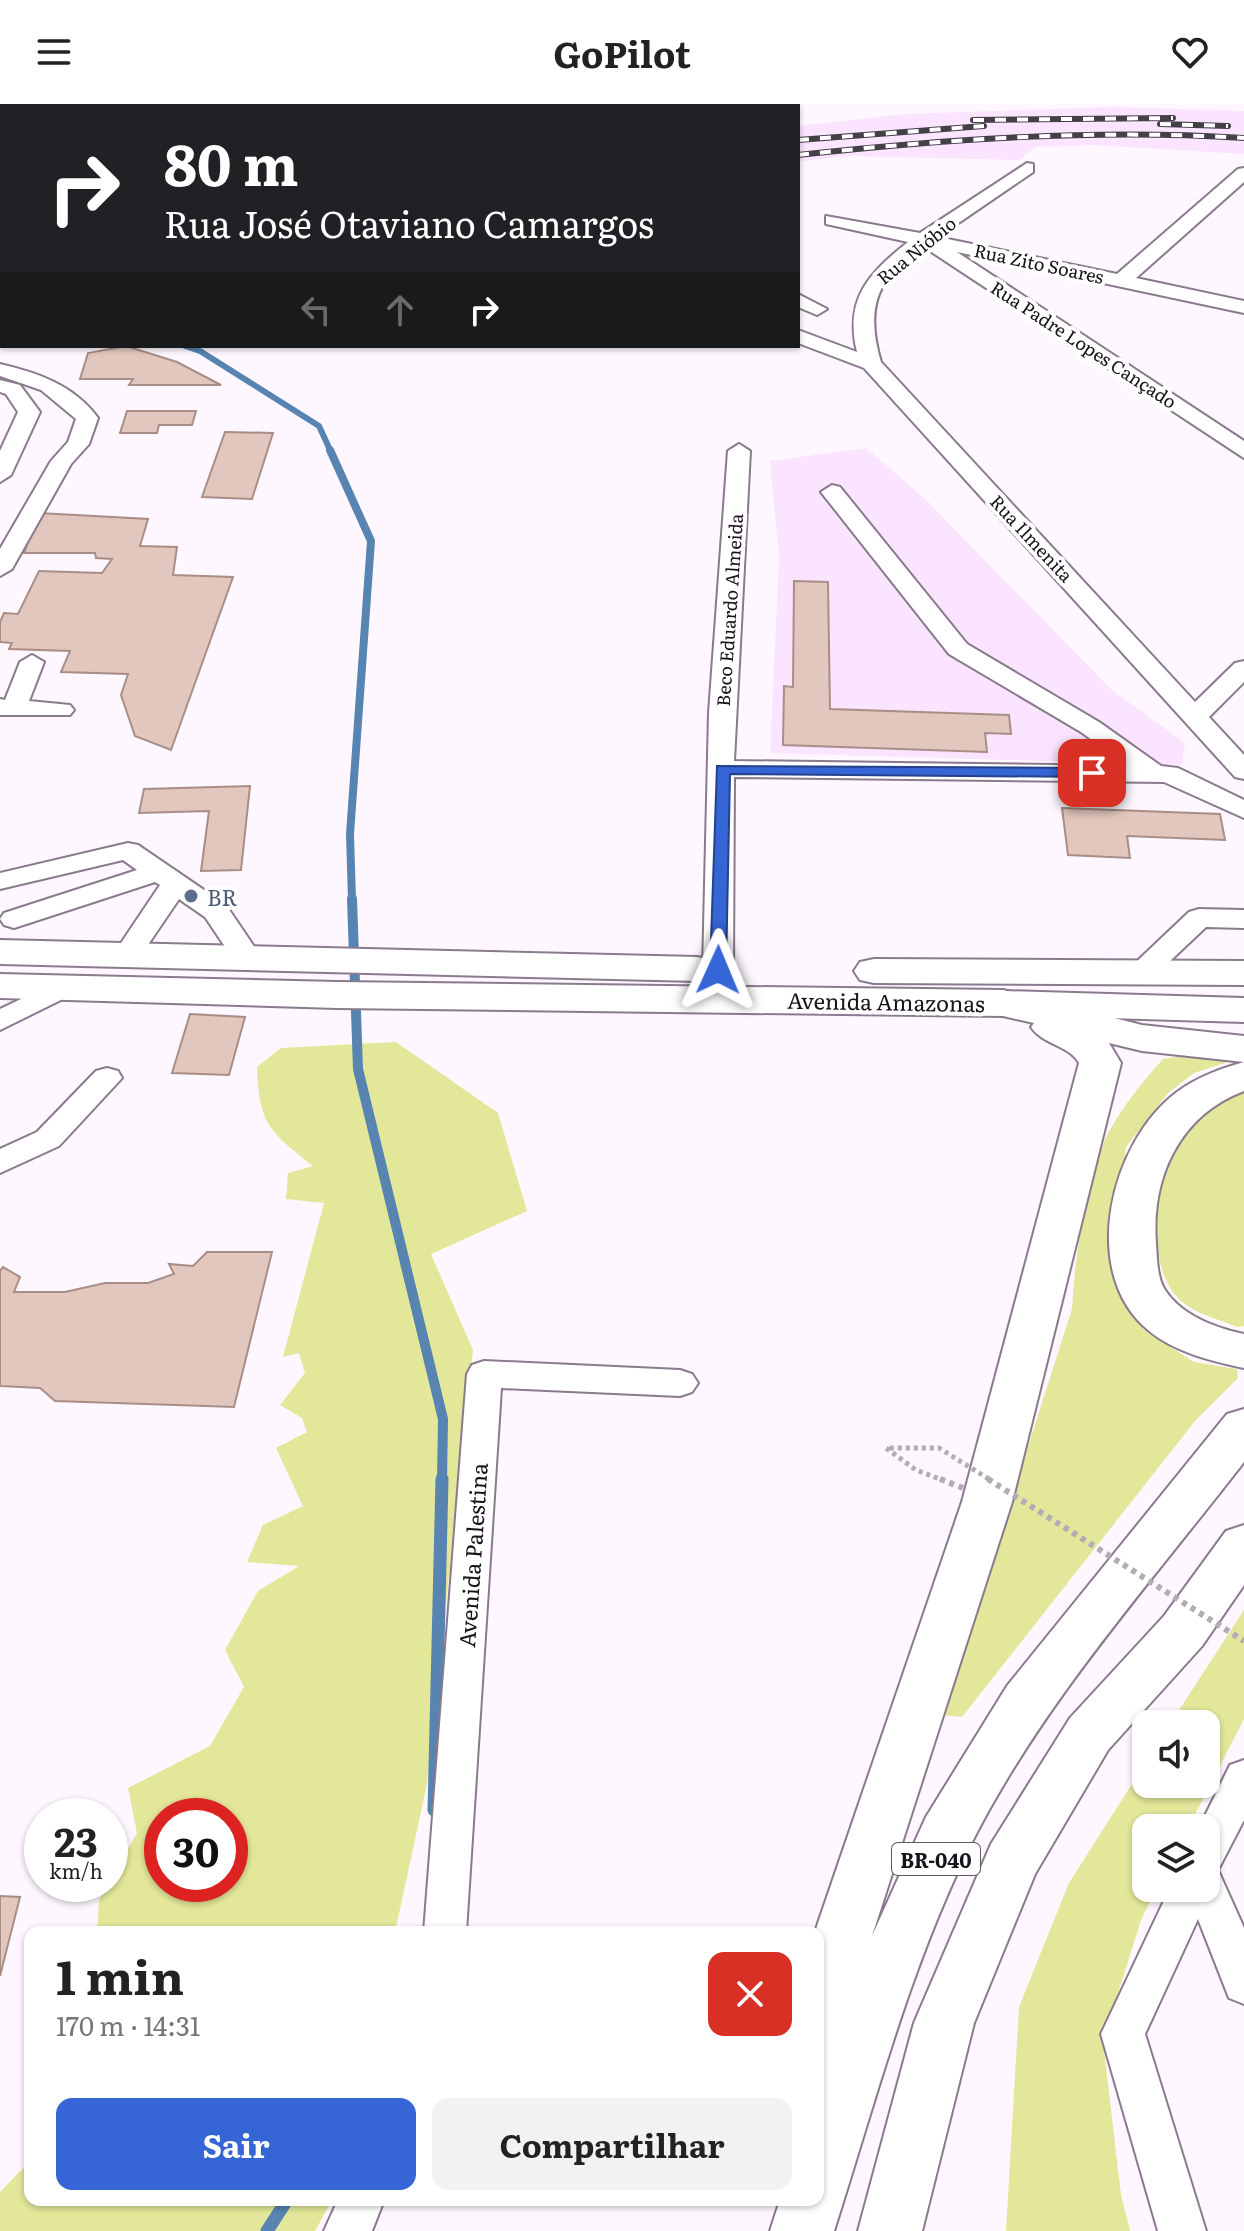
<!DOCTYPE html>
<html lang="pt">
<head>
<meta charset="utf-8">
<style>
	:root { --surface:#fff; --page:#f2f2f2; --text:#222; --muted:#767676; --accent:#3666d6 }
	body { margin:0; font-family:Literata,serif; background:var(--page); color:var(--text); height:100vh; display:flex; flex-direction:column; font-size:30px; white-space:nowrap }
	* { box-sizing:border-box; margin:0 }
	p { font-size:26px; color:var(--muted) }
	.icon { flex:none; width:44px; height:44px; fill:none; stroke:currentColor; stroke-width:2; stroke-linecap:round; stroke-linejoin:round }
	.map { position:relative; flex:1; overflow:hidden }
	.panel { position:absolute; left:24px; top:1822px; width:800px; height:280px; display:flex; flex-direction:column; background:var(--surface); border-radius:16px; box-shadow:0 2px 6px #0004 }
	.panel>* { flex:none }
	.banner { position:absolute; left:0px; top:0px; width:800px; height:244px; box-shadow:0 2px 6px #0004; background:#202124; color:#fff; overflow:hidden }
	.tools { position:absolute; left:1132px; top:1606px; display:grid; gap:16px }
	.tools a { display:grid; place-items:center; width:88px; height:88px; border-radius:16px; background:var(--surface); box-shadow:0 2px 6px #0004; font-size:40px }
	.speed { position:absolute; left:24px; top:1694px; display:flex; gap:16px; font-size:40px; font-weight:700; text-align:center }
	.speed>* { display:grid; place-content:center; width:104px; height:104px; border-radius:50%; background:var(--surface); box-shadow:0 2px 6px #0004; line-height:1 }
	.speed small { font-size:20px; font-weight:400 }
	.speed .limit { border:12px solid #d22; background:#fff; color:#111 }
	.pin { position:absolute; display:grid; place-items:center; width:68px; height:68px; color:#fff; margin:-34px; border-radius:16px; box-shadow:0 4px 12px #0006 }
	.me { position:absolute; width:88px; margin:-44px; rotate:1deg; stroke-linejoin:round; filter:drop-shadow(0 0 6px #0008) }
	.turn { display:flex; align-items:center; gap:28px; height:168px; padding:0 32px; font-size:36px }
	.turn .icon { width:104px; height:104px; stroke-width:2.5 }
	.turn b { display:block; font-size:56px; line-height:68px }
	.lanes { display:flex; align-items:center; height:76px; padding:0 32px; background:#0003; justify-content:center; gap:40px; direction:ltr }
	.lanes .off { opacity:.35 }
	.round { display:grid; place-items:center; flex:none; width:84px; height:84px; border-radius:16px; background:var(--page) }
	.overview { display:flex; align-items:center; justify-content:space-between; height:136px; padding:0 32px }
	h1 { font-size:48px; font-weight:700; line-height:60px }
	.button { display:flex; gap:16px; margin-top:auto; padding:16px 32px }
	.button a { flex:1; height:92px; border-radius:16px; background:var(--accent); color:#fff; font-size:32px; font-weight:700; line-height:92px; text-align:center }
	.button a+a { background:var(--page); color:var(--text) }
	header { display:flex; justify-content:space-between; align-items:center; height:104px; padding:0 32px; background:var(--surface); font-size:36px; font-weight:700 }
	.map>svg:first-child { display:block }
	.built { fill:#fbe4ff }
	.green { fill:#e2e799; fill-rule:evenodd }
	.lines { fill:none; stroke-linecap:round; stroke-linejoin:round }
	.stream-far3 { stroke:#5784b0; stroke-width:6 }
	.stream-far2 { stroke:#5784b0; stroke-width:8 }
	.stream-far1 { stroke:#5784b0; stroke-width:10 }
	.stream { stroke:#5784b0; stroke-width:13 }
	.building { fill:#e2c7be; stroke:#a88e86; stroke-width:2 }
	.minor-casing { stroke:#8a7a8d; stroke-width:4 }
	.major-casing { stroke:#8a7a8d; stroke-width:4 }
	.highway-casing { stroke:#8a7a8d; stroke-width:4 }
	.minor { fill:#fff; fill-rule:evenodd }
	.major { fill:#fff; fill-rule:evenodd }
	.highway { fill:#fff; fill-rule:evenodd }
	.rail-casing { stroke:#453f47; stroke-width:6 }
	.rail { stroke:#fff; stroke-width:4; stroke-dasharray:11; stroke-linecap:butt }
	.path-bridge-far1 { stroke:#b3acb4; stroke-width:5; stroke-dasharray:4 4; stroke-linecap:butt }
	.path-bridge { stroke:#b3acb4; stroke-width:6; stroke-dasharray:5 5; stroke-linecap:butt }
	.route { fill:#3666d6; stroke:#23428b; stroke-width:2 }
	.service-dot { fill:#5c6f8a; stroke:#fff; stroke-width:3 }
	.labels { text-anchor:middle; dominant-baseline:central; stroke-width:8; stroke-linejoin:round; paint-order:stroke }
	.far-street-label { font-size:18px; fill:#19131b; stroke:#fff }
	.shield { fill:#fff; stroke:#5e5a5f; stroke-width:2 }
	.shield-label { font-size:20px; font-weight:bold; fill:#19131b }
	.service-label { font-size:22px; fill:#4e5e75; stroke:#fff; text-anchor:start }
	.street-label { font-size:22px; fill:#19131b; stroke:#fff }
</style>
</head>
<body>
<header><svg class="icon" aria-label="menu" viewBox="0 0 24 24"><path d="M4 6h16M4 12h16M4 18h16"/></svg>GoPilot<svg class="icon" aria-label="heart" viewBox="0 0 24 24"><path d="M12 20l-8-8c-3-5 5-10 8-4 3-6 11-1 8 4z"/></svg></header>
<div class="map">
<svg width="1244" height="2127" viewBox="0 0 1244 2127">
	<rect width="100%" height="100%" fill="#fef7ff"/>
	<!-- built -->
	<g class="built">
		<polygon points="1115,3 1244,7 1244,50 1093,41 1035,43 1020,56 845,52 798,58 798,22 905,10"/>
		<polygon points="866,344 922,392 1112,586 1185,639 1182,661 770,649 779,453 770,357"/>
	</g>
	<!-- green -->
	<g class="green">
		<path d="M396,938L498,1009L527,1107L431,1150L473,1246L427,1680L395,1828H97L99,1796L137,1729L128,1684L210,1642L244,1583L225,1546L258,1487L299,1462L247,1458L263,1421L303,1402L276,1344L307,1328L302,1314L280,1301L305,1269L299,1249L283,1253L324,1099L286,1095L288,1069L313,1062C269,1027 259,1020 257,963L281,944ZM162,1712H230V1780H162Z"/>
		<path d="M1178,953L1231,957L1194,969L1168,989L1126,1043L1112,1159L1114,1181L1144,1226L1194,1258L1237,1265L1238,1274L1195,1317L962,1613L942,1611L1072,1205C1075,1151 1084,1093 1103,1041C1113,1014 1144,976 1163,955Z"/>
		<path d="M1244,988V1222L1237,1223C1221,1216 1200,1211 1186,1201C1142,1171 1154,1074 1181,1036C1197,1014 1219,998 1244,988Z"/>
		<polygon points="1244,1506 1244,1615 1188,1724 1146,1724 1146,1784 1157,1784 1141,1816 1103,1937 1121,2091 1130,2127 1006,2127 1019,1903 1069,1779 1146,1658 1146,1680 1206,1680 1206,1620 1170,1620"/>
		<polygon points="30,2057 30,2096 332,2096 315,2127 0,2127 0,2088"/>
	</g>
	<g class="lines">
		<!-- stream-far3 -->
		<polyline class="stream-far3" points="185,242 200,247 319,322 331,348"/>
		<!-- stream-far2 -->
		<polyline class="stream-far2" points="330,346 371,437 350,730 352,797"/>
		<!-- stream-far1 -->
		<polyline class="stream-far1" points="352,795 358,965 443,1315 442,1377"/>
		<!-- stream -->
		<g class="stream">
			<polyline points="434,1706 442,1375"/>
			<polyline points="267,2127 287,2096"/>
		</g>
	</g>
	<!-- building -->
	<g class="building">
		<polygon points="126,242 177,258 221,281 129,281 133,275 80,275 88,249"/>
		<polygon points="127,307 196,307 192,321 159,321 157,329 120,329"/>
		<polygon points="225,328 273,329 252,395 202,393"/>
		<polygon points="39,409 148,415 140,442 177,443 173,471 233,473 171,646 135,632 121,591 128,570 61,568 70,547 9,545 12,539 0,538 0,518 4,509 18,510 39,467 102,469 112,455 96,454 95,449 24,449"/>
		<polygon points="794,477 828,478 830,605 1009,611 1011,630 985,629 987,648 783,641 784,582 793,583"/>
		<polygon points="250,682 241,766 201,767 209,707 139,709 144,685"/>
		<polygon points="1062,704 1220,710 1225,736 1127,732 1130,754 1068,751"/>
		<polygon points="190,910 245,913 229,971 172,969"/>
		<polygon points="207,1148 272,1148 234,1303 55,1297 40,1284 0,1282 0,1167 3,1163 20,1173 14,1188 65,1188 105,1179 148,1179 174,1170 169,1160 193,1162"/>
		<polygon points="0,1792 20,1793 0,1872"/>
	</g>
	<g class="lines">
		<!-- minor casing -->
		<g class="minor-casing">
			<g id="minor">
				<polygon points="31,0 54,0 55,2 32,2"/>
				<path d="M1027,59L1033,60V68L938,133L1117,170L1238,65L1244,64V78L1136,174L1244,197V209L957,148L1244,337V354L930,147L928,142C876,170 865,204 881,258L1195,598L1235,559L1244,557V578L1209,613L1244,651V675L1235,673L864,264L798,239V226L857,248C844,195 869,169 908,138L826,120V112L920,129Z"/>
				<polygon points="2,118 2,132 0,133 0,119"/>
				<polygon points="798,190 827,205 817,211 798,203"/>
				<path d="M0,260C38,269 74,281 98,314L89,340L71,360L12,465L0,472V445L51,357L68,338L76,315L41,286L0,272Z"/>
				<polygon points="0,276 20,281 40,308 11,371 0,378 0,347 18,308 6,290 0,288"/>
				<polygon points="739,340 750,347 734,657 1127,662 1081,628 949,550 821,388 832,381 840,383 967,540 1099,618 1161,662 1178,664 1244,696 1244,714 1164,678 734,673 733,866 728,872 708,872 703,866 709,609 728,347"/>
				<polygon points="32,551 44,558 29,597 70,601 74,606 70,611 0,611 0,595 5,596 20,558"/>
				<polygon points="128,739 138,741 226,801 261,853 256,859 236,859 205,813 179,795 137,857 117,857 113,851 160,781 155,778 14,824 4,821 0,815 4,809 137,766 123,756 0,785 0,769"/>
				<polygon points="1199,805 1244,806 1244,824 1206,823 1152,874 1132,874 1127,868 1132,862 1189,808"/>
				<polygon points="65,874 75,877 80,883 75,889 0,926 0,905"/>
				<polygon points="107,964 118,967 122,974 59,1042 0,1069 0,1045 37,1028 96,967"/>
				<polygon points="484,1257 680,1266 692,1270 698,1279 692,1288 680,1292 501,1284 466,1828 424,1828 467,1270 472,1261"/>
				<polygon points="1244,1656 1244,1716 1218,1766 1244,1824 1244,1900 1229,1894 1198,1815 1145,1930 1206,2127 1158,2127 1101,1930 1170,1784 1206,1784 1206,1724 1199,1724 1230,1661"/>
				<polygon points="338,2096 384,2096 372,2127 324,2127"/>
			</g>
		</g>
		<!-- major casing -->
		<g class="major-casing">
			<polygon id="major" points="1004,887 1244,894 1244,918 1004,911 990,908 985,899 990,890"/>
		</g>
		<!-- highway casing -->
		<g class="highway-casing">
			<g id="highway">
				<polygon points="0,836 697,853 711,856 717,865 711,874 697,877 0,860"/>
				<polygon points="874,855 1244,857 1244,881 874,879 860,876 854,867 860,858"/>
				<path d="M0,870L337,878L1003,886L1142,921L1244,932V958L1142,947L1109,939L1121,959L1012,1398L872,1832L926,1713L1007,1582L1227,1310L1244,1305V1358C1148,1482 1039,1603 969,1744C909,1866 875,1999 834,2127H770L780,2096H818V1828H815L962,1398L1079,959C1069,941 1043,941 1031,923L1034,919L1003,912L337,904L0,894Z"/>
				<path d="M1244,958V987C1180,1011 1151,1073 1156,1139C1157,1154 1157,1174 1165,1186C1182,1212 1216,1224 1244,1230V1264C1211,1257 1174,1248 1148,1226C1078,1168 1111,1037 1177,988C1197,973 1220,965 1244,958Z"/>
				<polygon points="1244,1421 1244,1481 1202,1542 1108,1646 1035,1770 974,1919 922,2127 858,2127 914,1919 991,1740 1070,1614 1164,1512 1226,1427"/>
			</g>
		</g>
		<!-- minor -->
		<use href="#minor" class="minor"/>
		<!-- major -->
		<use href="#major" class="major"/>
		<!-- highway -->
		<use href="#highway" class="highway"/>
		<!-- rail casing -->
		<g class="rail-casing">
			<g id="rail">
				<polyline points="973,16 1173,14"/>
				<polyline points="1160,20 1228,22"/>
				<polyline points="798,36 984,22"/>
				<path d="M798,51C947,35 1094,25 1244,34"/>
			</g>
		</g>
		<!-- rail -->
		<use href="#rail" class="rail"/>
		<!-- path-bridge-far1 -->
		<polyline class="path-bridge-far1" points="945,1377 916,1366 886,1344 939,1344 992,1377"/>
		<!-- path-bridge -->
		<g class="path-bridge">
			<polyline points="940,1375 963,1384"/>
			<polyline points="988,1375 1244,1537"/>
		</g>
	</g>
	<!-- route -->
	<polygon class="route" points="717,662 1092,664 1100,669 1092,673 730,670 726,866 718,871 710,866"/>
	<!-- markers -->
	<circle class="service-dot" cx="191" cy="792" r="8"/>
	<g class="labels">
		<!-- far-street labels -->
		<g class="far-street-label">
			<text transform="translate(916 146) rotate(-39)">Rua Nióbio</text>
			<text transform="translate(1039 159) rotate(12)">Rua Zito Soares</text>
			<text transform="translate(1084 240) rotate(33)">Rua Padre Lopes Cançado</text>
			<text transform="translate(1032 434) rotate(47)">Rua Ilmenita</text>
			<text transform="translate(729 506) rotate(-86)">Beco Eduardo Almeida</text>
		</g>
		<!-- shield labels -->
		<rect class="shield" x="892" y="1739" width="88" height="32" rx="6"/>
		<g class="shield-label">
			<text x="936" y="1755">BR-040</text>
		</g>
		<!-- service labels -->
		<g class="service-label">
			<text x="207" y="792">BR</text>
		</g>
		<!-- street labels -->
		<g class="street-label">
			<text transform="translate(886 897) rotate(1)">Avenida Amazonas</text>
			<text transform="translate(472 1451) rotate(-86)">Avenida Palestina</text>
		</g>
	</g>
</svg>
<div class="tools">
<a><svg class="icon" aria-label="sound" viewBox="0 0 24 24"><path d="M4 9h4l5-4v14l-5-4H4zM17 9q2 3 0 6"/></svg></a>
<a><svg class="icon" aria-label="layers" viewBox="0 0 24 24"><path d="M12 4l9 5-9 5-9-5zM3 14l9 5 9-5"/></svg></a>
</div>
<div class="speed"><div>23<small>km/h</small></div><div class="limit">30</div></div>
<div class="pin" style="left:1092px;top:669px;background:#d93025"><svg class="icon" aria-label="arrive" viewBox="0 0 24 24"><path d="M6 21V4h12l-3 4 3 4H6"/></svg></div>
<svg class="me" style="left:718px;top:866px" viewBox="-20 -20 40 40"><path d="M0-17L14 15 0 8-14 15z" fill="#3666d6" stroke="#fff" stroke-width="4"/></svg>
<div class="banner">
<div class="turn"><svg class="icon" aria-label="right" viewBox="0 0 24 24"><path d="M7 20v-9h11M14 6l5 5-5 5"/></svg><div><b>80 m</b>Rua José Otaviano Camargos</div></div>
<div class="lanes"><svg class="icon off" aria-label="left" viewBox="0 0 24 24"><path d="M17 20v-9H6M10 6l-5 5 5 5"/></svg><svg class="icon off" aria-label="ahead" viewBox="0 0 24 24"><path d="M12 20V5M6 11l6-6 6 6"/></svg><svg class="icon" aria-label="right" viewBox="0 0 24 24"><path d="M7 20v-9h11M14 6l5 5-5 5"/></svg></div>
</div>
<section class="panel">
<div class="overview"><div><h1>1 min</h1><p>170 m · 14:31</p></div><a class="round" style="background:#d93025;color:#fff"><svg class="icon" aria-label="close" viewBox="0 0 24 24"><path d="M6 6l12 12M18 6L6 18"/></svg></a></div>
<div class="button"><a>Sair</a><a>Compartilhar</a></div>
</section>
</div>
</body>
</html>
